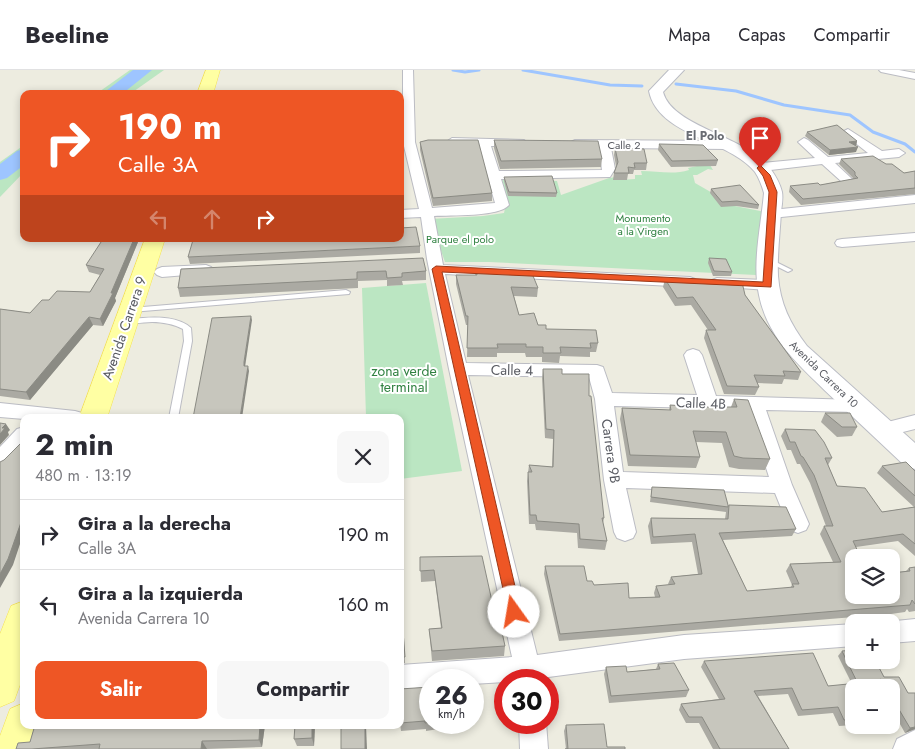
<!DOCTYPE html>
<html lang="es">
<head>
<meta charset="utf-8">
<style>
	:root { --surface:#fff; --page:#f7f7f7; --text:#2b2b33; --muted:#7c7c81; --line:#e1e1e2; --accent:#ee5625 }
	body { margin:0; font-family:Jost,sans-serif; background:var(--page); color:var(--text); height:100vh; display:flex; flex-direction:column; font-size:19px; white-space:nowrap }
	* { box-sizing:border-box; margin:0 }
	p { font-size:16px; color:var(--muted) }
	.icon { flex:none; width:28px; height:28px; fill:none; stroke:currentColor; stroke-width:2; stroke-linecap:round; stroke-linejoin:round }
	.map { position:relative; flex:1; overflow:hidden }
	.sheet { position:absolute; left:20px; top:344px; width:384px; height:315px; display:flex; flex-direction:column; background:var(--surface); border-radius:10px; box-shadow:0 2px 8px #0003 }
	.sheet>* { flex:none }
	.guide { position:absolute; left:20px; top:20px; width:384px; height:152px; border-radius:10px; box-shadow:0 2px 8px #0003; background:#ee5625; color:#fff; overflow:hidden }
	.controls { position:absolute; left:845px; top:479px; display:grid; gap:10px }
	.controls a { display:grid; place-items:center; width:55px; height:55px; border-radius:10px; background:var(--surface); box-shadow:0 2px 8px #0003; font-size:25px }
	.speed { position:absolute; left:419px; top:599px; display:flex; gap:10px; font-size:25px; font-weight:700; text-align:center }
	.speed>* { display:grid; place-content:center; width:65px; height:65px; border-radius:50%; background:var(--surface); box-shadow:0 2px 8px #0003; line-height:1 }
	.speed small { font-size:12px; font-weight:400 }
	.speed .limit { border:8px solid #d22; background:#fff; color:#111 }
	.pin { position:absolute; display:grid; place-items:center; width:42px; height:42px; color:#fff; margin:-51px -21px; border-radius:50% 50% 50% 0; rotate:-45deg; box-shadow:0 0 5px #0007 }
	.pin .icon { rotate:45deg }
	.me { position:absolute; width:55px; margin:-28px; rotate:347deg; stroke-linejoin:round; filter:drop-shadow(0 0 4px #0008) }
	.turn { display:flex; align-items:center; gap:18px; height:105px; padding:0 15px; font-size:22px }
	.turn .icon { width:65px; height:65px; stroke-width:2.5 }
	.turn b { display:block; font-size:35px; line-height:42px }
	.lanes { display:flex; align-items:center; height:48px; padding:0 15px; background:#0003; justify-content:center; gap:25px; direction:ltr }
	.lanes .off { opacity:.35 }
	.round { display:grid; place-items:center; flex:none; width:52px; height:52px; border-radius:10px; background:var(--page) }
	.summary { display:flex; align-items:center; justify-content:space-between; height:85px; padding:0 15px }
	h1 { font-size:30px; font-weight:700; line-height:38px }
	.action { display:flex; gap:10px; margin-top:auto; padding:10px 15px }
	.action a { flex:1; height:58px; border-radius:10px; background:var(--accent); color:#fff; font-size:20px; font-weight:700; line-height:58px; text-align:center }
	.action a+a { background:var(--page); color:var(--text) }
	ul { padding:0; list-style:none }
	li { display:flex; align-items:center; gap:15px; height:70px; padding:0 15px; border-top:1px solid var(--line) }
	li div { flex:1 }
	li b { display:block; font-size:19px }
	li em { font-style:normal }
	header { display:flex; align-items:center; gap:30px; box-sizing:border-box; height:70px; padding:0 25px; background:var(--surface); border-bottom:1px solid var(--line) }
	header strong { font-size:24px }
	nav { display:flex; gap:28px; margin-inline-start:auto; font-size:18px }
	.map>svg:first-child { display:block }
	.green { fill:#bbe6c2 }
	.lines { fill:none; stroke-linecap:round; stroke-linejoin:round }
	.stream { stroke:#9ec5ff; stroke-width:3 }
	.river { fill:#9ec5ff; fill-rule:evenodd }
	.lane-casing { stroke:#bbbcc3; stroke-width:2 }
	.street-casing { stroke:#bbbcc3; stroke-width:2 }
	.secondary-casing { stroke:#bbbdc5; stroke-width:2 }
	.primary-casing { stroke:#f5e250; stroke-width:1 }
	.lane { fill:#fff; fill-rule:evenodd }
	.street { fill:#fff; fill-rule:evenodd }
	.secondary { fill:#fff; fill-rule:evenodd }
	.primary { fill:#ffffa3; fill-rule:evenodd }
	.wall { fill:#abaaa3 }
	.shaded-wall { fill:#8b8b84 }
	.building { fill:#c7c6bd; stroke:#8b8b84 }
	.route { fill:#ee5625; stroke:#9b3818 }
	.labels { text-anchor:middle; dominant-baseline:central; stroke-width:4; stroke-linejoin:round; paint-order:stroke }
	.far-street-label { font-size:11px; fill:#595b62; stroke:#fff }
	.far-park-label { font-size:11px; fill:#308141; stroke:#fff }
	.far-neighbourhood-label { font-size:12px; font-weight:bold; fill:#6a6d74; stroke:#fff }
	.street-label { font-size:14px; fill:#595b62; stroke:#fff }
	.park-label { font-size:14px; fill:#308141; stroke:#fff }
</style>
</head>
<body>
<header>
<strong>Beeline</strong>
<nav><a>Mapa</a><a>Capas</a><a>Compartir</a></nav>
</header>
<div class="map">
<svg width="915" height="679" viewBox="0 0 915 679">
	<rect width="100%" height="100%" fill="#edece0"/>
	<!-- green -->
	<g class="green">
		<polygon points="130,0 164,0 130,24 96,24"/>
		<polygon points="24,75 24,102 0,127 0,92"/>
		<path d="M706,88L713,100L708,99L697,105H693L695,113L735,136L765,142L756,205L489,192H445L430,149L483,146L504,143L507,129L502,109L557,111L561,125L609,108L616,107L620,110L635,109V105H642L641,101C658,101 673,105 689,100L688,98L706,94Z"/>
		<polygon points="426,213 462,401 400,409 400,348 366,347 362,218"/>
	</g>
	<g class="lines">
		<!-- stream -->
		<g class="stream">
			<polyline points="453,0 465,2 479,0"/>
			<polyline points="523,0 610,15 642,16"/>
			<polyline points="676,14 736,21 784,35 850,45 873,62 905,74 915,82"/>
		</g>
		<!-- river -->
		<g class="river">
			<polygon points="133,0 152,0 122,24 102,24"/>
			<polygon points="24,79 24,95 7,108 0,110 0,94 17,81"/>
		</g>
		<!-- lane casing -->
		<g class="lane-casing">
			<g id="lane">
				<polygon points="768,188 792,200 788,202 766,191 765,190"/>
				<polygon points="346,220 350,222 349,224 131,242 127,240 131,238"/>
				<path d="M143,248C159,247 179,247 191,258L192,271L178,348H169L184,271L183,259C173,254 163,252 152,252C144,252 132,255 125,251L129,249Z"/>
			</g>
		</g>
		<!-- street casing -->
		<g class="street-casing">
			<g id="street">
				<path d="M403,0H413L415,72L432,138L495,133L479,76L448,74L446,72L452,68L524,70L526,72L520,76H491L499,101L602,100L599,78L571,76L569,74L571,72L575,70L729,71L735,75L729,79L611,78L615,99L610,107L501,109L509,135C499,147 450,145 434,146L443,195L690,207L695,209L698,212L695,215L690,217L445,204L466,293L597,295L603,297L612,323L697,325L684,285L687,281L693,279L699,281L702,285L716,326L857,330L864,331L866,336L864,341L857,342L766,340L792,415L809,454L806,460L798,463L790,460L775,423L626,418L636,462L633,468L625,471L617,468L614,462L604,410L595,329L589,307L468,305L537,585L684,565L854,554V576L684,589L541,608V610H505V612L472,614V610H430V617L400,619V595L512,587L449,299L427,189L421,147L400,148V140L419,139L403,72ZM614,336L747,339L769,407L623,402Z"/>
				<polygon points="879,0 899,0 915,3 915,9 881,2"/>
				<polygon points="848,59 882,81 899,79 905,83 899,87 835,93 852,109 846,113 842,112 822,94 761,101 755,97 761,93 815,88 798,72 804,68 808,70 828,87 868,83 844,64 842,62"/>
				<polygon points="915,125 915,133 772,148 765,144 772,140"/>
				<polygon points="915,163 915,171 842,177 837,176 835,173 837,170 842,169"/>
				<polygon points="206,195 211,197 214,200 211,203 162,207 157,205 154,202 157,199 162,197"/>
				<polygon points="717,208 767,210 772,212 775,215 772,218 767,220 712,216 709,213 712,210"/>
				<polygon points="0,333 75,341 82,343 84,348 24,348 24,349 0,347"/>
				<polygon points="915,345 915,359 883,367 876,365 873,360 876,355"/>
				<polygon points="24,357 24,377 7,395 0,397 0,377 17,359"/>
				<polygon points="915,549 915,571 891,573 891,552 886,552"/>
				<polygon points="519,652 546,652 548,679 520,679"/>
				<polygon points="915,660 915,679 893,679 897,669"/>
			</g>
		</g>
		<!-- secondary casing -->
		<g class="secondary-casing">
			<path id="secondary" d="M669,0H684L663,22C672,57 748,67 770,98C775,105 780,113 782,122C783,128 782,135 781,141C780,163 777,184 778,206C780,233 790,254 807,276L915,373V399L905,396C882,374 859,353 836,331C804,300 768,271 759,225C752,193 761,156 764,123C762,116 759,108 755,102C730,70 658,66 649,21Z"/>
		</g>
		<!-- primary casing -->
		<g class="primary-casing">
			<g id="primary">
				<polygon points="206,0 220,0 213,24 197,24"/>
				<polygon points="145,169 165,169 107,348 79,348"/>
				<polygon points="24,531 24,604 14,631 0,637 0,564 11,536"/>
				<polygon points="24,633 24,655 43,655 36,679 0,679 0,666 10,639"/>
			</g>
		</g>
		<!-- lane -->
		<use href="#lane" class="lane"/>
		<!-- street -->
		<use href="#street" class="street"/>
		<!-- secondary -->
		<use href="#secondary" class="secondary"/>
		<!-- primary -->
		<use href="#primary" class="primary"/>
	</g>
	<!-- wall -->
	<g class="wall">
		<polygon points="807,62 857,71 856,76 856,82 829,85 805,66"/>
		<polygon points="494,70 602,89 601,97 500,99 494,78"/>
		<polygon points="420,72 492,123 492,131 433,136 420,80"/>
		<polygon points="659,74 718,90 716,96 671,97 658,80"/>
		<polygon points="615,78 647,93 646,100 634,100 633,104 628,104 627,110 613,110 614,103 616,96 614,85"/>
		<polygon points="841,89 886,94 904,103 915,101 915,124 801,135 789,122 790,116 820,115 853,109 853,108 839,94"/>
		<polygon points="504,107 557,123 556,127 508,126 504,111"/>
		<polygon points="711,119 759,135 758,139 736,136 721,137 710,123"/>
		<polygon points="138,172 115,228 116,231 103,256 93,255 30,330 0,326 0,239 30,243 49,230 90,222 100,205 89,202 86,195"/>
		<polygon points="420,176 420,183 190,194 188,187"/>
		<polygon points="709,188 732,202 731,206 713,206 708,193"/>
		<polygon points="181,199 426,201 426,210 402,211 403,215 387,216 387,210 358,211 358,218 180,227 178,218"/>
		<polygon points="476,199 538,218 537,227 514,226 519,245 546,259 598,273 596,282 590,282 590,287 560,286 559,293 542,292 542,287 526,287 525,283 497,283 497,287 467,287 468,255 466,255 456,214 456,205 475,205"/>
		<polygon points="665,209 745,225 801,302 798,310 784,309 782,314 757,313 759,317 755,325 724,324 704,268 706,260 708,260 691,235 675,236 663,217"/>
		<polygon points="543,299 562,304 589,326 604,448 603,453 607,471 605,480 578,478 577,463 536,460 535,454 529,454 527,411 529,395 552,397 553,369 545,368 542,308"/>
		<polygon points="734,329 770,389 765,400 739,399 729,397 722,373 696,372 700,387 696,398 628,396 620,349 622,338 669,340 670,335 686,337 731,337"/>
		<polygon points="825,343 857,357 852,366 837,367 821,352"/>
		<polygon points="785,359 832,388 828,395 837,416 882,442 914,437 877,403 882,396 915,401 915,486 898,471 856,477 854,525 906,501 909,498 915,497 915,541 909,542 907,539 905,542 891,544 559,571 544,504 545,496 587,511 594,515 629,528 655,527 654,523 656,516 669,515 668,514 671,507 698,504 692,472 651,474 648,456 651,448 725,449 726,442 650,432 652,417 728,435 796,459 792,466 723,470 747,521 790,518 792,515 786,501 790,494 833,492 820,464 824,456 826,456 810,413 800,394 797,394 791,380 787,380 781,366"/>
		<polygon points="420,487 497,554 505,576 504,586 432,591 429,559 441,558 435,511 421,512"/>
		<polygon points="400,562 404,568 405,593 400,593"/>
		<polygon points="842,581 908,623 915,623 915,659 905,663 891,638 891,618 880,618 877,613 869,618 854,618 854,655 839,656 833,643 798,646 788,624 758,626 789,679 713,679 699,653 686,653 679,640 681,634 719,629 701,597 704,591 828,616 852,614 838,586"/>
		<polygon points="658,594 689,620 686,627 609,633 604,604 606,597 627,602 656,599"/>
		<polygon points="430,617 430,652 451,652 451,657 426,661 426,659 401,661 400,653"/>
		<polygon points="35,655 265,655 262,677 207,679 16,679 30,672"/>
		<polygon points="315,655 314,676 297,676 294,669"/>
		<polygon points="566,655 607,677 566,679 564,661"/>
	</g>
	<!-- shaded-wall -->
	<g class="shaded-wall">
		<polygon points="857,71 856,76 849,72"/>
		<polygon points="858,77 856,82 829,85 830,80"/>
		<polygon points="134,169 137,169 138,172 115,228 116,231 103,256 100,249 111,223"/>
		<polygon points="251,246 252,250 245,297 244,296 244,292"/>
		<polygon points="89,247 93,255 30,330 26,322"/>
		<polygon points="248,296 249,301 242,348 240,348"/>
		<polygon points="6,354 10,360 8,362 9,365 0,375 0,364 2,358"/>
		<polygon points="24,444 24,462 13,495 0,518 0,504"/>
		<polygon points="881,609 877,613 869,618 865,618"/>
		<polygon points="260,655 265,655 262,677 259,670"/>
		<polygon points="312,655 315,655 314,676 312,668"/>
		<polygon points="365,655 366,655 367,679 365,679"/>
		<polygon points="915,657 915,659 905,663 910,658"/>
		<polygon points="202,671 207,679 201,679"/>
	</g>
	<!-- building -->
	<g class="building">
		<polygon points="837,55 857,71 849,72 858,77 830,80 807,62"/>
		<polygon points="428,70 478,70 492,123 433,128 420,72"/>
		<polygon points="494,70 598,71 602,89 501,91"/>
		<polygon points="659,74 703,75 718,90 672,91"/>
		<polygon points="615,78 644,79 647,93 634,93 635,98 628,97 629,103 614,103 618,92"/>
		<polygon points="873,86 886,94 892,94 904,103 915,101 915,118 803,129 790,116 818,113 820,115 858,108 855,105 855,102 841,89"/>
		<polygon points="552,106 557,123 509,122 504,107"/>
		<polygon points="740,115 759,135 737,131 722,132 711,119"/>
		<polygon points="416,157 420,176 188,187 193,170 215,169 400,169 400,158"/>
		<polygon points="103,169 134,169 111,223 113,223 100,249 89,247 26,322 0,319 0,239 30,243 42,230 49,230 57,221 90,222 104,199 86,195"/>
		<polygon points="423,188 426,201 402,203 402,207 387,208 386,201 357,202 357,209 178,218 181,199"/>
		<polygon points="709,188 726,189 732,202 714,201"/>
		<polygon points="476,199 531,201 538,218 511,217 519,245 534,243 538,255 546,255 546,259 596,260 598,273 590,273 591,278 560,277 561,283 543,283 543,277 526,277 526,274 497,274 498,278 467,278 468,246 466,246 456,205 477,205"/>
		<polygon points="665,209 742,212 745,225 801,302 783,301 785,306 754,305 759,317 727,316 706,260 716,260 693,227 677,228"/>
		<polygon points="251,246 244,292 244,296 248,296 240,348 193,348 212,248"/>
		<polygon points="543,299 562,299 562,304 589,304 589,326 591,326 604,448 602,448 607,471 580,469 579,454 537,451 536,445 530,445 528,402 532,402 529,395 553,397 554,360 546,359"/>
		<polygon points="734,329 748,330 770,389 743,388 734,386 726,362 693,361 700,387 630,385 622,338 671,340 670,335 686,336 686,337 737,337"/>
		<polygon points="825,343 850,343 857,357 842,357"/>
		<polygon points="0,353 6,354 2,358 5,358 0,364"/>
		<polygon points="22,359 24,359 24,444 8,489 0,504 0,392 4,390 22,372"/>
		<polygon points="785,359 815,360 824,372 832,388 825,388 837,416 865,418 882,442 915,437 915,474 903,464 853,471 861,488 854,488 854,525 891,525 891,503 910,501 909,498 915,497 915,534 912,530 910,535 897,536 560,564 545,496 584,496 587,511 592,511 594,515 628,513 629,528 660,527 656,516 675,514 671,507 702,504 695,464 653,467 651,448 728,449 729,435 786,437 796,459 719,463 747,521 794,517 792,514 799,514 790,494 841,492 824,456 833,456 814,405 803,387 801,386 795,372 790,372"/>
		<polygon points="906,392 915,401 915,426 882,396"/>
		<polygon points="652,417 724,420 728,435 728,437 651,427"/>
		<polygon points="482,486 497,554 500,553 505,576 432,581 429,559 442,558 434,500 420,501 420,487"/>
		<polygon points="403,561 405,587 400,587 400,562"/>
		<polygon points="854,580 854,590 875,590 884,607 899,607 908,623 915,623 915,657 910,658 891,626 891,618 886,618 881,609 865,618 860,618 842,581"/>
		<polygon points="813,583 828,616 858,613 860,618 854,618 854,650 844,650 838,637 802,640 792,618 754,621 789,679 720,679 702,647 689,647 681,634 725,629 704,591"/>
		<polygon points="674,593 689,620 611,626 606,597 626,596 627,602 660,599 658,594"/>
		<polygon points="430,617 430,652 425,653 425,651 400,653 400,619"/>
		<polygon points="604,654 607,677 625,677 625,679 565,679 568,679 566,655"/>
		<polygon points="35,655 260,655 259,670 202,671 201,679 99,679 100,674 32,679 16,679 18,673 30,672"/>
		<polygon points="295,655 312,655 312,668 294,669"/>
		<rect x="341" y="655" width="24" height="24"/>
	</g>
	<!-- route -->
	<polygon class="route" points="760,95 770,105 777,122 771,217 442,202 521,542 519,546 514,548 509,546 432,199 436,196 763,212 769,122 763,106 757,98"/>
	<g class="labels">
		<!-- far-street labels -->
		<g class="far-street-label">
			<text x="624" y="75">Calle 2</text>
			<text transform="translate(824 304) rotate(44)">Avenida Carrera 10</text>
		</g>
		<!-- far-park labels -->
		<g class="far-park-label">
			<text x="643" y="148">Monumento<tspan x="643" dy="13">a la Virgen</tspan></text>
			<text x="460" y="169">Parque el polo</text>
		</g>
		<!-- far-neighbourhood labels -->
		<g class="far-neighbourhood-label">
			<text x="705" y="66">El Polo</text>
		</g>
		<!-- street labels -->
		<g class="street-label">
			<text transform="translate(124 258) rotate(-71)">Avenida Carrera 9</text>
			<text transform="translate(512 300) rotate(1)">Calle 4</text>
			<text transform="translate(701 333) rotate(2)">Calle 4B</text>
			<text transform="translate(611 381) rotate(82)">Carrera 9B</text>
		</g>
		<!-- park labels -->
		<g class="park-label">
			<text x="404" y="301">zona verde<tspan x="404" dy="16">terminal</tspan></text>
		</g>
	</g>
</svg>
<div class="controls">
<a><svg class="icon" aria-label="layers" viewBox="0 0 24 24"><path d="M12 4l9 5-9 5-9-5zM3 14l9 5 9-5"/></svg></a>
<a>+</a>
<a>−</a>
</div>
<div class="speed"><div>26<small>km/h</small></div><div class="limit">30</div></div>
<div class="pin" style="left:760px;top:98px;background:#d93025"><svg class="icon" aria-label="arrive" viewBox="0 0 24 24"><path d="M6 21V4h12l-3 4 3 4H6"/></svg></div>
<svg class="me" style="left:514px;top:542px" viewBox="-20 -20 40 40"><circle r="19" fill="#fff"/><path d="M0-13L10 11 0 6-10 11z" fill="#ee5625"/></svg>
<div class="guide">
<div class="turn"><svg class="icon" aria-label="right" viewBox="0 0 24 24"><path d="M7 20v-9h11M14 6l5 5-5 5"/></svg><div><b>190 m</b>Calle 3A</div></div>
<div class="lanes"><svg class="icon off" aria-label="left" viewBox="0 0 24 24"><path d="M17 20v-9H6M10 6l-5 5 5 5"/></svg><svg class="icon off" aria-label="ahead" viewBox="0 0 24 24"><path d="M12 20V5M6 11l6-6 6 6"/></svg><svg class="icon" aria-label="right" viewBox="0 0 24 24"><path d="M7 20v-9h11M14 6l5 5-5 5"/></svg></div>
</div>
<section class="sheet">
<div class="summary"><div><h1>2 min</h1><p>480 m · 13:19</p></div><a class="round"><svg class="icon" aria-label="close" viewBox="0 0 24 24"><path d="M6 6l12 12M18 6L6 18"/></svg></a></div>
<ul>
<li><svg class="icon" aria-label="right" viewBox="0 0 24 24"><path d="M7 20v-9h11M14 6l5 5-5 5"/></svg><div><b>Gira a la derecha</b><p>Calle 3A</p></div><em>190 m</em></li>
<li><svg class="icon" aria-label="left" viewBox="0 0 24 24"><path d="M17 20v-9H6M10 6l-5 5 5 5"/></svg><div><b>Gira a la izquierda</b><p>Avenida Carrera 10</p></div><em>160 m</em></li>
</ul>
<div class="action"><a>Salir</a><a>Compartir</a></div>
</section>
</div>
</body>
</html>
